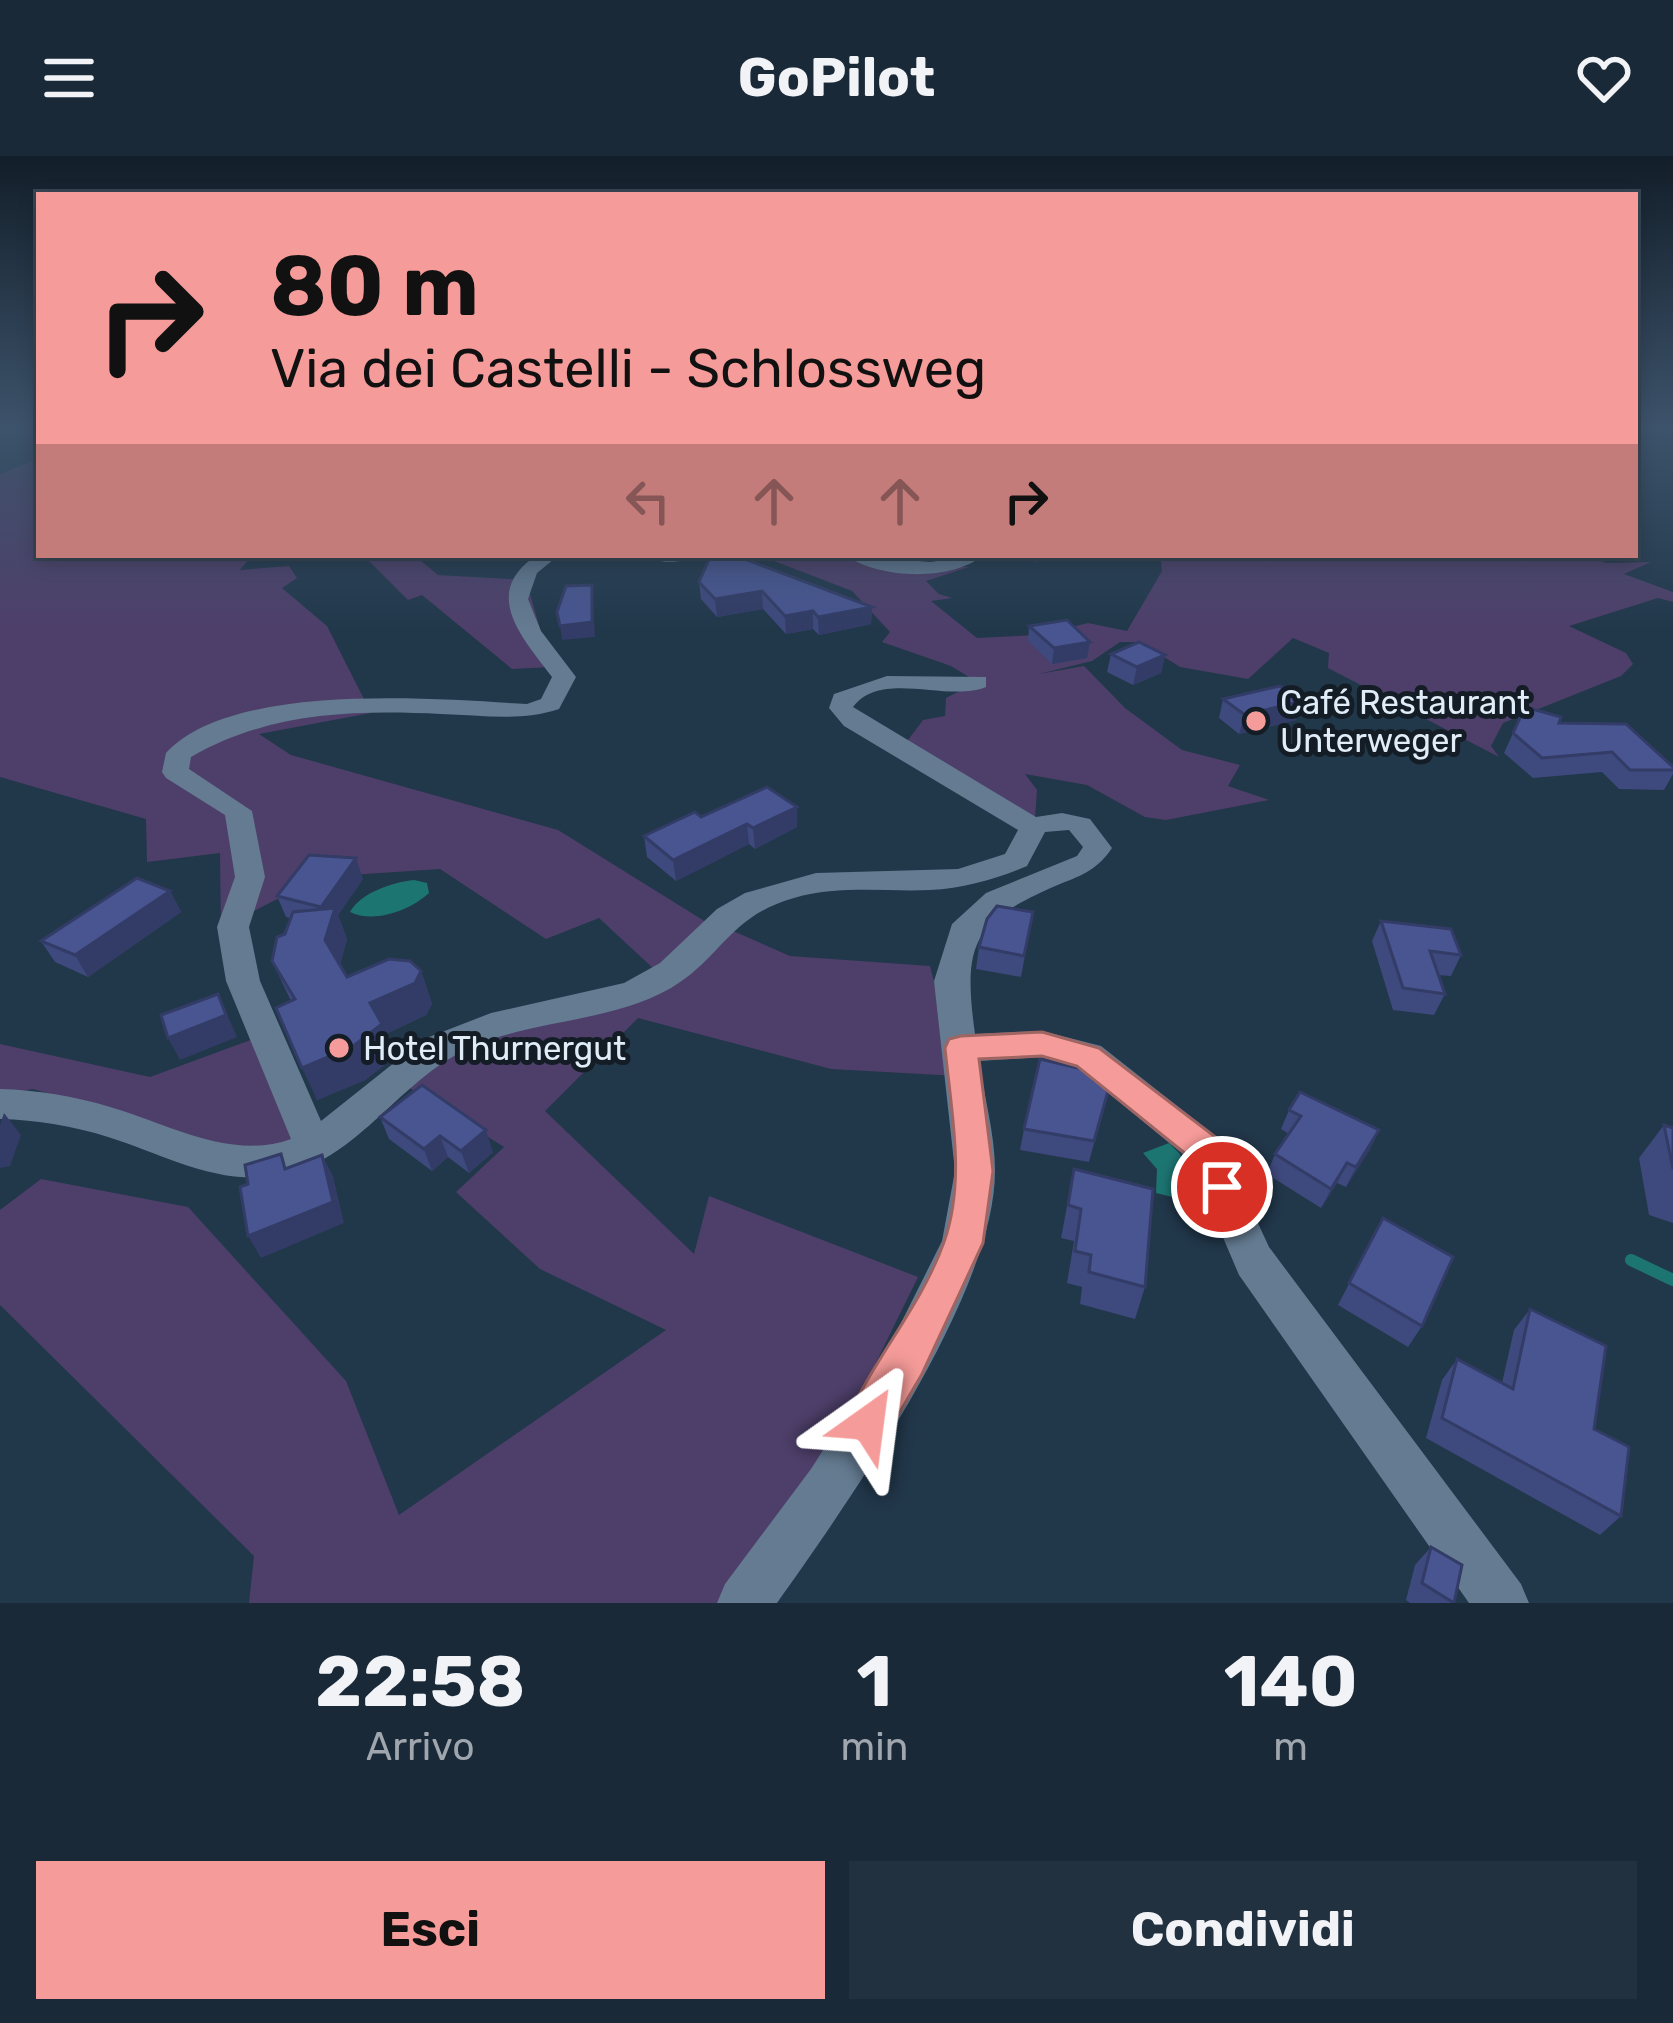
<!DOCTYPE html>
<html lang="it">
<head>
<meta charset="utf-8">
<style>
	:root { --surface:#192938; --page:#223140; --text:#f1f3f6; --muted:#9fa6ae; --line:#374553; --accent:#f59b99 }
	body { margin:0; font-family:Rubik,sans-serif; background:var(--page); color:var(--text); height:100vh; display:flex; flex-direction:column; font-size:45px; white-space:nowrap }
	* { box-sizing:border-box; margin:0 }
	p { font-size:39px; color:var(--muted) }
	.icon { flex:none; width:66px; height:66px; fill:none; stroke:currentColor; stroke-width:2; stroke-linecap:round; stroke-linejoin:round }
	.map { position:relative; height:1447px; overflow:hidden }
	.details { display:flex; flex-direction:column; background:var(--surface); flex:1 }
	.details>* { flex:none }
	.hud { position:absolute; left:36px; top:36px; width:1602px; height:366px; border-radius:0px; box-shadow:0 6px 18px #0003,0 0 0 3px var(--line); background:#f59b99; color:#111; overflow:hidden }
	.pin { position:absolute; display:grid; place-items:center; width:102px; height:102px; color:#fff; margin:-51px; border:6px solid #fff; border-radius:50%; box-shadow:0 3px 12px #0007 }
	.me { position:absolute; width:132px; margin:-66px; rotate:31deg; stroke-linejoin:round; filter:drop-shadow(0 0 9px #0008) }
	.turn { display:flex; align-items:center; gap:42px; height:252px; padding:0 36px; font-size:54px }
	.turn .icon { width:156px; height:156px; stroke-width:2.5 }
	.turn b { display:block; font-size:84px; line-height:102px }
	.lanes { display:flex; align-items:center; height:114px; padding:0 36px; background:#0003; justify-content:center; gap:60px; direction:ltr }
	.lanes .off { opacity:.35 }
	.eta { display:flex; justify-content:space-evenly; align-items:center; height:204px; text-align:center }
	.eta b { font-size:72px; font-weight:700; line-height:84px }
	.button { display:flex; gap:24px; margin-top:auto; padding:24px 36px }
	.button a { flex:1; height:138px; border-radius:0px; background:var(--accent); color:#111; font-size:48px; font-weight:700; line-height:138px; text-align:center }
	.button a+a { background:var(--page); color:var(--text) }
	header { display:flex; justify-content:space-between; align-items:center; height:156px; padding:0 36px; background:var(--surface); font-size:54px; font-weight:700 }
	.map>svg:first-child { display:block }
	.green { fill:#4e3f6a }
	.water { fill:#1d7572 }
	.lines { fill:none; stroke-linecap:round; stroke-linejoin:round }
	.stream { stroke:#1d7572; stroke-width:12 }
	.minor { fill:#647b91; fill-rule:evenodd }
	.wall { fill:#3e497d }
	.shaded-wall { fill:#323c66 }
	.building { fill:#485591; stroke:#323c66; stroke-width:3 }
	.route { fill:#f59b99; stroke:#9f6563; stroke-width:3 }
	.poi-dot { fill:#f59b99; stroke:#141d26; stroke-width:4.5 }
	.labels { text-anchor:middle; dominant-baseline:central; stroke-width:10; stroke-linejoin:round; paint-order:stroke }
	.poi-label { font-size:33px; fill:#e0edf9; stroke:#141d26; text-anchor:start }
</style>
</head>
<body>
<header><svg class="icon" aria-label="menu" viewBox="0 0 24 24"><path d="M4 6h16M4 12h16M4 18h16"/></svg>GoPilot<svg class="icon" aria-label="heart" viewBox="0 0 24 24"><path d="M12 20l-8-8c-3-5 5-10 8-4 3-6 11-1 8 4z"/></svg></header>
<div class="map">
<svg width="1673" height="1447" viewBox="0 0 1673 1447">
	<rect width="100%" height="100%" fill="#21374a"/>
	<!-- green -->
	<g class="green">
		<polygon points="39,302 39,399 252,399 240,414 289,410 297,422 282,432 327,470 371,557 259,578 291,599 558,674 706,766 656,815 599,762 546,783 440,713 320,721 221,772 220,697 147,706 146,663 0,621 0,318"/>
		<polygon points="363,399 414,399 438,419 526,424 551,511 512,513 422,439 408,444"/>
		<polygon points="777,399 893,399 892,408 969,411 926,425 939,438 952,442 931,445 977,482 1039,479 1088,467 1127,475 1162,415 1160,399 1583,399 1607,407 1651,406 1624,418 1673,436 1673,446 1658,442 1569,470 1626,497 1633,508 1621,520 1503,567 1491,590 1499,601 1328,512 1329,497 1293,482 1248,523 1180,511 1140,486 1120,486 1092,505 1039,518 1084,510 1125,552 1182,594 1240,609 1228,630 1269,644 1166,664 1145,661 1087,629 1025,618 1037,634 1035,662 905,588 923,564 945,560 946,542 977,526 951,510 882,486 890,476 852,435 769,403"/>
		<polygon points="731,774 790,800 930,810 958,920 831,913 638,862 545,955 694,1098 709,1040 918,1121 806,1349 721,1447 249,1447 254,1400 0,1149 0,1054 41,1023 188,1051 346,1225 399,1359 666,1174 540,1113 456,1036 504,991 405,929 458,890 672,828"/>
		<polygon points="256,882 297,983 246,995 33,933 0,939 0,888 150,921"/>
	</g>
	<!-- water -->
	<g class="water">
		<path d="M414,724L427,727L429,737C411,754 374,768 350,756C360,737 393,726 414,724Z"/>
		<polygon points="1169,987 1180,998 1197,1047 1156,1037 1157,1013 1143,997"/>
	</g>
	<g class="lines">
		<!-- stream -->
		<polyline class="stream" points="1631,1104 1673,1124"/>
		<!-- minor -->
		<g class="minor">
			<path d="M537,399H559L537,417L528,443L541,475L576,521L559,553C520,566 482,559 441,558C353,554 269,556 191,601L189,613L252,655L265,721L249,771L260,825L321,965L424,883L491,857L624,827L660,807L717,753L745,737L816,717L958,713L1005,698L1018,674L844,570L829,552L834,538L887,520L986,521V531C948,547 881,513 853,551L1036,661L1062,657L1090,663L1112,692C1098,713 1083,719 1060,728C974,765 962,784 975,878L1042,875L1101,890L1219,983L1269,1091L1521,1428L1529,1447H1469L1239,1119L1190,1004L1076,910L1042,901L979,905C984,940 995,978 995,1014C996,1137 848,1347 777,1447H717L725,1428L811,1313L891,1187L942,1085L955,1015L934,825L952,768L986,737L1077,700L1083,691L1069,674L1045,676L1027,710C996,723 965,732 930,734C885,736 839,729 794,742C729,760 721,803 671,832C604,870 521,862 454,900C391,936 351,1009 275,1020C215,1029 163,998 108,981C73,970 37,964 0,963V933C37,934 74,940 110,951C166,967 231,1005 291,983L226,825L217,771L235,721L225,659L166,622L162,616L166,597C232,525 437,543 527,548L541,543L552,521C522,481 480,437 537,399Z"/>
			<path d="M642,399H698C686,408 654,408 642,399Z"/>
			<path d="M845,399L930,406L984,399C951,426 879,423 845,399Z"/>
		</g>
	</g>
	<!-- wall -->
	<g class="wall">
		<polygon points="711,399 756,399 753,407 872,451 871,468 819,479 813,473 786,478 763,453 717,461 701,443 699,426"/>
		<polygon points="1022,399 1064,399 1035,406"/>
		<polygon points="1029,470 1090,486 1087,502 1052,508 1028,485"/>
		<polygon points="1111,498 1165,499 1161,517 1133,529 1107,516"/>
		<polygon points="1223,543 1296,564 1239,578 1219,562"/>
		<polygon points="1525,551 1559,567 1673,611 1673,618 1664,634 1619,633 1602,616 1533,622 1504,597"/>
		<polygon points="701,661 797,671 755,693 749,688 676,725 647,701 644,680"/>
		<polygon points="363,723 338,759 347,783 340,809 347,821 421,815 432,848 426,859 386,878 395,901 365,924 317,944 291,845 272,805 290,762 286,761 277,740"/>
		<polygon points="170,735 181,756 88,821 55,806 41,785"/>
		<polygon points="1033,756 1021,821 976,813 979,791"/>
		<polygon points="1381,765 1461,799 1451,820 1438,819 1445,838 1434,859 1393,854 1372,785"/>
		<polygon points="1094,924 1110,928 1089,1006 1020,994 1024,973"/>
		<polygon points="1289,954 1379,974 1346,1031 1337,1027 1321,1052 1267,1018 1275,998 1289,978 1281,973"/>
		<polygon points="380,961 493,996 469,1017 448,1001 432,1015 389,983"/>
		<polygon points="1664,969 1673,972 1673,1067 1649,1059 1639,1002"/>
		<polygon points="1074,1013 1145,1131 1135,1163 1080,1148 1082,1131 1067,1127 1074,1085 1061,1082"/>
		<polygon points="1383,1062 1422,1170 1408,1191 1338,1149"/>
		<polygon points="1530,1153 1594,1273 1621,1360 1600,1379 1426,1282 1442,1224 1457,1203 1502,1227 1514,1174"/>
		<polygon points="1431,1391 1454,1447 1410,1447 1406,1444 1415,1409"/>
	</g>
	<!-- shaded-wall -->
	<g class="shaded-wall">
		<polygon points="1036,399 1064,399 1035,406"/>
		<polygon points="592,429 595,481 562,484 560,470"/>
		<polygon points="762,435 763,453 717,461 715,443"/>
		<polygon points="872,451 871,468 819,479 818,461"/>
		<polygon points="813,455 813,473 786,478 785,460"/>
		<polygon points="1090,486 1087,502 1052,508 1054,492"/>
		<polygon points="1165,499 1161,517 1133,529 1137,511"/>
		<polygon points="1302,545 1296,564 1239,578 1245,559"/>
		<polygon points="797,651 797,671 755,693 753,672"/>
		<polygon points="747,668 749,688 676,725 673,704"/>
		<polygon points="356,702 363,723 338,759 347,783 338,816 325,784 329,771 321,751"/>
		<polygon points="170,735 181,756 88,821 75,799"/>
		<polygon points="421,815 432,848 426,859 386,878 395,901 365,924 317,944 302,912 370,847"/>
		<polygon points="218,838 237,881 180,904 168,882"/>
		<polygon points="4,957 21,979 10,1010 0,1012 0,969"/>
		<polygon points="486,974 493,996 469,1017 461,995"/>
		<polygon points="1379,974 1370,994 1346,1031 1356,1011"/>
		<polygon points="440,980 448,1001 432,1015 424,993"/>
		<polygon points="322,999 333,1020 344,1067 261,1102 248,1080"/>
		<polygon points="1347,1007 1337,1027 1321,1052 1331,1033"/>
	</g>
	<!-- building -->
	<g class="building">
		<polygon points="711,399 749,399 747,404 872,451 818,461 813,455 785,460 762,435 715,443 699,426"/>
		<polygon points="592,429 592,466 560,470 557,456 566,430"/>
		<polygon points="1067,464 1090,486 1054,492 1029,470"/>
		<polygon points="1139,486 1165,499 1137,511 1111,498"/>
		<polygon points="1280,530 1302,545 1245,559 1223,543"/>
		<polygon points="1525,551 1561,561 1559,567 1626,568 1673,611 1673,614 1630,614 1612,596 1542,602 1513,577"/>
		<polygon points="767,631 797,651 753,672 747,668 673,704 644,680 695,656 701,661"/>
		<polygon points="309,699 356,702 321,751 277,740"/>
		<polygon points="137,722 170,735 75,799 41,785"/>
		<polygon points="997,750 1033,756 1024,800 979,791 987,763"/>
		<polygon points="335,752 325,784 347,821 389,803 410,805 421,815 415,827 370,847 382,868 352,891 302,912 276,852 295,843 272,805 277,781 285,778 293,756"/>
		<polygon points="1381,765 1451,773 1461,799 1430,795 1445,838 1403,832"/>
		<polygon points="218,838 226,859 168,882 161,859"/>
		<polygon points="1040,903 1095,916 1094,924 1110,928 1094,985 1024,973"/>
		<polygon points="422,929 486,974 461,995 440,980 424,993 380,961"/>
		<polygon points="1300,936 1379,974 1356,1011 1347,1007 1331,1033 1275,998 1301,960 1289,954"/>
		<polygon points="1664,969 1673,972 1673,1013"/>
		<polygon points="281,998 285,1013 322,999 333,1046 248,1080 240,1031 248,1028 245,1009"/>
		<polygon points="1074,1013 1153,1033 1145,1131 1089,1116 1091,1099 1075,1095 1081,1053 1068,1049"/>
		<polygon points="1383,1062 1453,1101 1422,1170 1349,1127"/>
		<polygon points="1530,1153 1606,1190 1594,1273 1629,1291 1621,1360 1442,1262 1457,1203 1513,1233"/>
		<polygon points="1431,1391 1462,1409 1454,1447 1422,1427"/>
	</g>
	<!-- sky -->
	<linearGradient id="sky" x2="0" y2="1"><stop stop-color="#121e29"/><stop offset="0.57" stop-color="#3d536b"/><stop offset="1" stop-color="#3d536b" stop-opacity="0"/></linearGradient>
	<rect width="1673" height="475" fill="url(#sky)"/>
	<!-- route -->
	<path class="route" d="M1042,876L1099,892L1218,983L1240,1031L1235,1042L1222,1046L1209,1042L1192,1003L1077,910L1042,900L979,903L993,1015L983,1087L922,1218L884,1283L868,1289L852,1283L846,1267C872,1204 921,1151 944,1086C966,1024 951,955 945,892L949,883L961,880Z"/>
	<!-- markers -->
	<g class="poi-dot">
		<circle cx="1256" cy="565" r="12"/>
		<circle cx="339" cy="892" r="12"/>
	</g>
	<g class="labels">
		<!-- poi labels -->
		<g class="poi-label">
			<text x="1280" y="546">Café Restaurant<tspan x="1280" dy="38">Unterweger</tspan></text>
			<text x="363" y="892">Hotel Thurnergut</text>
		</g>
	</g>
</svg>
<div class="pin" style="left:1222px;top:1031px;background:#d93025"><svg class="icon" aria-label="arrive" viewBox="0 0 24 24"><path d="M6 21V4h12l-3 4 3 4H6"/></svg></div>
<svg class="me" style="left:868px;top:1267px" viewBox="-20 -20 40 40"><path d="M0-17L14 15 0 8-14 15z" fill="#f59b99" stroke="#fff" stroke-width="4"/></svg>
<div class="hud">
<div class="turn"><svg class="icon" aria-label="right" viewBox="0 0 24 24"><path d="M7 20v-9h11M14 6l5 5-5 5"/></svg><div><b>80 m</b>Via dei Castelli - Schlossweg</div></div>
<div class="lanes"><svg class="icon off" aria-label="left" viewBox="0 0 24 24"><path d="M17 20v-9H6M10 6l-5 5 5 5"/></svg><svg class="icon off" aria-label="ahead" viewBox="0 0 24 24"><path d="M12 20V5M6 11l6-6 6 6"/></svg><svg class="icon off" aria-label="ahead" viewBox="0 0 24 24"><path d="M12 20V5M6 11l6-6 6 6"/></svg><svg class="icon" aria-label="right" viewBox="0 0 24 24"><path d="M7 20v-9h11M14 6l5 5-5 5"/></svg></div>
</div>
</div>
<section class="details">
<div class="eta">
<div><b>22:58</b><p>Arrivo</p></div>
<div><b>1</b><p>min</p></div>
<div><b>140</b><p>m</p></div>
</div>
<div class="button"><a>Esci</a><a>Condividi</a></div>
</section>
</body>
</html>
